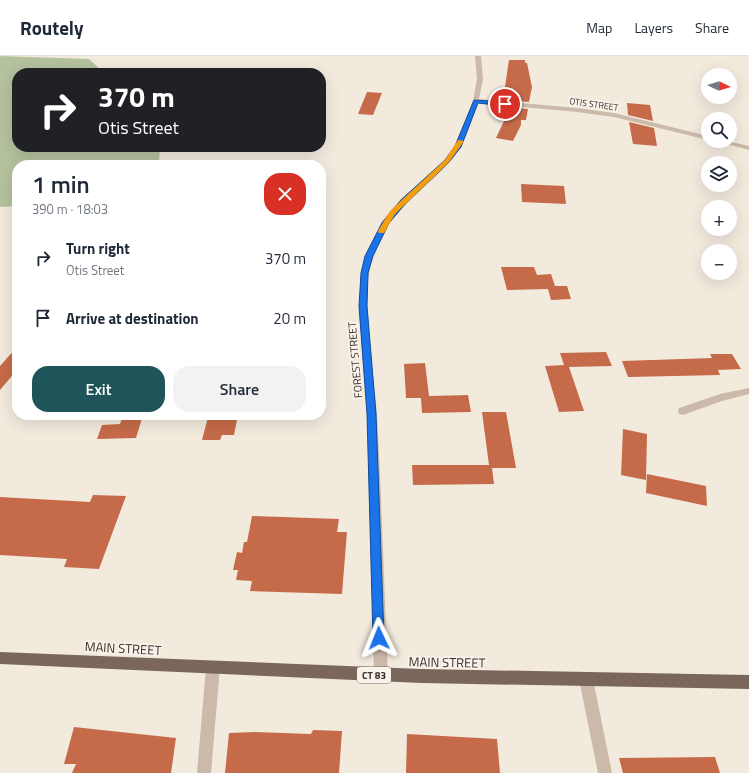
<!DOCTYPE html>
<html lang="en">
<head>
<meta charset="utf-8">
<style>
	:root { --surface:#fff; --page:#f2f2f3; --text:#1f2937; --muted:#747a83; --line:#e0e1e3; --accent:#1f555a }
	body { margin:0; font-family:"Titillium Web",sans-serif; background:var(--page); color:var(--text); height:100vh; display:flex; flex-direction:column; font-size:15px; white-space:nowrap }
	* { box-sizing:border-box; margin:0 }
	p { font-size:13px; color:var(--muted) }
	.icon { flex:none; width:22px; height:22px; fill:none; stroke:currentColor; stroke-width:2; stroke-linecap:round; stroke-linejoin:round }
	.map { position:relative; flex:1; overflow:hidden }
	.sheet { position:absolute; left:12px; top:104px; width:314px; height:260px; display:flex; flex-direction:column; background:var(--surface); border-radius:16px; box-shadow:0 4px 16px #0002 }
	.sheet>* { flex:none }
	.top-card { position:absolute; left:12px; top:12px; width:314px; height:84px; border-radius:16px; box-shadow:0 4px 16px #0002; background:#202124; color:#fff; overflow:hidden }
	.needle { width:26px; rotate:95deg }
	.fabs { position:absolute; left:701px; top:12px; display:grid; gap:8px }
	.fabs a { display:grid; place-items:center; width:36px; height:36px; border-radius:50%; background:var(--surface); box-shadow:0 4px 16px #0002; font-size:20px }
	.pin { position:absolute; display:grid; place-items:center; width:34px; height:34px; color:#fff; margin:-17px; border:2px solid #fff; border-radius:50%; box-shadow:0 1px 4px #0007 }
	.me { position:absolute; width:44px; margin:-22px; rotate:358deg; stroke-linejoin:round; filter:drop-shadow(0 0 3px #0008) }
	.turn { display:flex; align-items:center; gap:14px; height:84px; padding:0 20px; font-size:18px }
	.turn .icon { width:52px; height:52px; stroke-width:2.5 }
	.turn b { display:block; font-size:28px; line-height:34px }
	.round { display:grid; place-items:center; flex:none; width:42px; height:42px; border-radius:16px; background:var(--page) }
	.summary { display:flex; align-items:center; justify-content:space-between; height:68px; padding:0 20px }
	h1 { font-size:24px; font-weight:600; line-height:30px }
	.primary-button { display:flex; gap:8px; margin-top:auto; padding:8px 20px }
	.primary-button a { flex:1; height:46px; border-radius:16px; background:var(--accent); color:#fff; font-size:16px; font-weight:600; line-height:46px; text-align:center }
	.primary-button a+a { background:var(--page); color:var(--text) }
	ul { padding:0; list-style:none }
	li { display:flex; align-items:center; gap:12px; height:60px; padding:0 20px }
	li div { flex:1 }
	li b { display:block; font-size:15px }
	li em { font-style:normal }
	header { display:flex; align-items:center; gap:24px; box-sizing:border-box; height:56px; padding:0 20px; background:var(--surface); border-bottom:1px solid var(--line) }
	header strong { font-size:19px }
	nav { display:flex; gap:22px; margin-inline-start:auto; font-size:14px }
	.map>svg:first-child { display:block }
	.green { fill:#b5c29e }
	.building { fill:#c66b49 }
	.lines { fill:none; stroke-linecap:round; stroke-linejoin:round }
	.minor { fill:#cbbaaa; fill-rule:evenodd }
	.major { fill:#7a665b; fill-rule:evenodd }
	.route { fill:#1a73e8; stroke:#114b97 }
	.slow { fill:#f59e0b }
	.labels { text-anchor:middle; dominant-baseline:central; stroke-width:3.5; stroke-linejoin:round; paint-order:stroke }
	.far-street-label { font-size:9px; fill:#382f29; stroke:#faf3eb }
	.shield { fill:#faf3eb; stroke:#726a63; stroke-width:1 }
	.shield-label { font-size:10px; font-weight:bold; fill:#382f29 }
	.street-label { font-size:11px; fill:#382f29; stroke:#faf3eb }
	.near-street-label { font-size:13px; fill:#382f29; stroke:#faf3eb }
</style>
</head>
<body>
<header>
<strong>Routely</strong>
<nav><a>Map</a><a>Layers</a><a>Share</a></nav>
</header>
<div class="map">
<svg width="749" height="717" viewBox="0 0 749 717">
	<rect width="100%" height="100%" fill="#f3eade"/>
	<!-- green -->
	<polygon class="green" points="0,0 89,3 104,17 17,17 17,91 160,91 159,109 17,109 17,150 0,151"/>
	<!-- building -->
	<g class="building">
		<polygon points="509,4 525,4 525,7 527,7 532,31 529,46 503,44"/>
		<polygon points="367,36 382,37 373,59 358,58"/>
		<polygon points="627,47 650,49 653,65 628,59"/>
		<polygon points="502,51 528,53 526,64 521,64 521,69 513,85 496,82 504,65 499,64"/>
		<polygon points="629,66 654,72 657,90 633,88"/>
		<polygon points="521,128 564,130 566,148 522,146"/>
		<polygon points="501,211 534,211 537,219 551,218 555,230 567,230 571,243 551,244 548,233 507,234"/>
		<polygon points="17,291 17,314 0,334 0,310"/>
		<polygon points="606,296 612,310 569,311 584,355 559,356 545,310 564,309 560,297"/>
		<polygon points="710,298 732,298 741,313 718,314 720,319 628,321 622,305 712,302"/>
		<polygon points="425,307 429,340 468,339 471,356 422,357 421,342 406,342 404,308"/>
		<polygon points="482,356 506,356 516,412 492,412 494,428 413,429 412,409 489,409"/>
		<polygon points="123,359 143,359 136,382 97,383 102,369 120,368"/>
		<polygon points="208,361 237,364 234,379 222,379 220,384 202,384"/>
		<polygon points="623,373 647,378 646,424 621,419"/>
		<polygon points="647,418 706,430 707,450 646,437"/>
		<polygon points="93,439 126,440 99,513 64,511 67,503 0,499 0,441 90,446"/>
		<polygon points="252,460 339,463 337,476 347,476 342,538 250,535 252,525 236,524 238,514 233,514 237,496 242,497 244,486 247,486"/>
		<polygon points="74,671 176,682 171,717 72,717 76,708 64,708"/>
		<polygon points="313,674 342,675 339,717 225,717 229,677 255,676 311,678"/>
		<polygon points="407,678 497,683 500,717 406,717"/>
		<polygon points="715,701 720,717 623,717 619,702"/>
	</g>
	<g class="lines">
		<!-- minor -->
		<g class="minor">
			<path d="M475,0H481L483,23L479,43L577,52L614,57L708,80V84L614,61L577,56L478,47C470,68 464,91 449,107C420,138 386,158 373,201C359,245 374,313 377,359C382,446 384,532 388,619L386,624L381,626L376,624L374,619L367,358L359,251L361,217L365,200L382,165L401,143L445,104L455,90L473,45L477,23Z"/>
			<polygon points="716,85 727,85 749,90 749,94"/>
			<polygon points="749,332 749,338 722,345 683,359 679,358 678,355 679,352 720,338"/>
			<polygon points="213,605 218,606 220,611 211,717 197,717 206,611 208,606"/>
			<polygon points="586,616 591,618 593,623 612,717 598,717 579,623 581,618"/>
		</g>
		<!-- major -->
		<polygon class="major" points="0,596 421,613 749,619 749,633 421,627 0,608"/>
	</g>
	<!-- route -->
	<polygon class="route" points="474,44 505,46 508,48 505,50 478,47 461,91 449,106 406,147 389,167 373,200 368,217 367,250 376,358 384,582 383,586 379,587 374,586 373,582 367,358 359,250 361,217 365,200 382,167 401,144 445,104 455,90"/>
	<!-- slow -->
	<polygon class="slow" points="458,84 464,85 449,106 395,158 384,177 379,177 378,175 390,155 445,104"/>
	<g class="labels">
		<!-- far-street labels -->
		<g class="far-street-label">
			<text transform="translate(594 48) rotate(8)">OTIS STREET</text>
		</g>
		<!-- shield labels -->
		<rect class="shield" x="357" y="611" width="34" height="16" rx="3"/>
		<g class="shield-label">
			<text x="374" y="619">CT 83</text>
		</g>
		<!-- street labels -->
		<g class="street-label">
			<text transform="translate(355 304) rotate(-95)">FOREST STREET</text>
		</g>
		<!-- near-street labels -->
		<g class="near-street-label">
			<text transform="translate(123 592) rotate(3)">MAIN STREET</text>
			<text transform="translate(447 606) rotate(1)">MAIN STREET</text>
		</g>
	</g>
</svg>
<div class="fabs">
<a><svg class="needle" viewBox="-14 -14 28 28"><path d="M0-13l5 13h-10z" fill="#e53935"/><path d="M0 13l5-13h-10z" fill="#747a83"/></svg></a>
<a><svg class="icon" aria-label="search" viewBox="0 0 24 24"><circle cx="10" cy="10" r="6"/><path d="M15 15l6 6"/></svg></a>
<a><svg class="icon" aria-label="layers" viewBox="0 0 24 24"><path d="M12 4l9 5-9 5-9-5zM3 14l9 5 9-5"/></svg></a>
<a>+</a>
<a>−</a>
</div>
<div class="pin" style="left:505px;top:48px;background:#d93025"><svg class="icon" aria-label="arrive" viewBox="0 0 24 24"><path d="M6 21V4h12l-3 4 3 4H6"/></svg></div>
<svg class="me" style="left:379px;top:582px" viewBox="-20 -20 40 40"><path d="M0-17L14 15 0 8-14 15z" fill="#1a73e8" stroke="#fff" stroke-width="4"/></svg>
<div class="top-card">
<div class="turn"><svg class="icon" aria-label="right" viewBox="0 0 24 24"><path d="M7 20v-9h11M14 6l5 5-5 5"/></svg><div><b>370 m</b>Otis Street</div></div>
</div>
<section class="sheet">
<div class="summary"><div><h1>1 min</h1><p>390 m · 18:03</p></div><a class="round" style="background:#d93025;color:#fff"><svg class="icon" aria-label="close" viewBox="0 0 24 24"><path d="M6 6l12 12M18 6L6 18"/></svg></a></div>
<ul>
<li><svg class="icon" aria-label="right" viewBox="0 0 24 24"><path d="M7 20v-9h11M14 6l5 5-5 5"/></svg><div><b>Turn right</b><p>Otis Street</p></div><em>370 m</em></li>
<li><svg class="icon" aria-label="arrive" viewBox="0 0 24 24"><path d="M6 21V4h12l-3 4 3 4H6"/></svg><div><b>Arrive at destination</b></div><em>20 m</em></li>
</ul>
<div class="primary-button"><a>Exit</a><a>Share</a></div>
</section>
</div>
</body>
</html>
